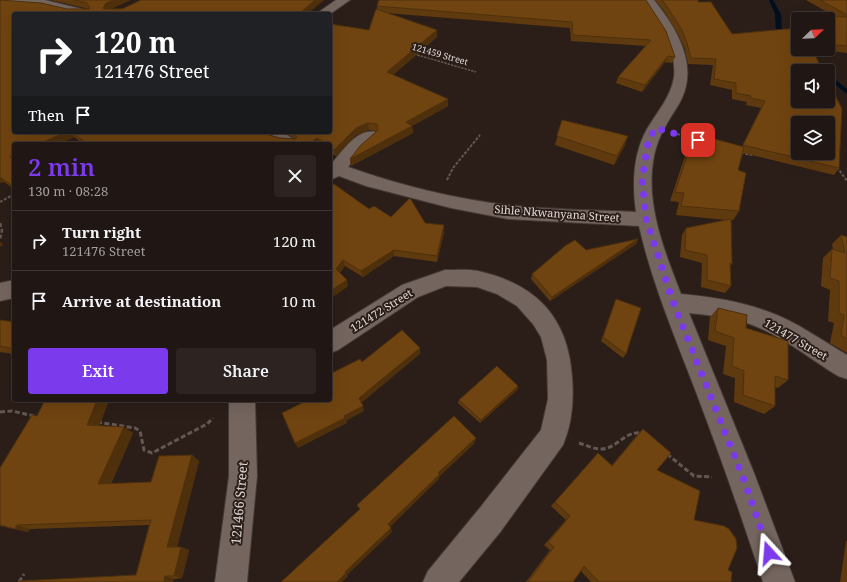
<!DOCTYPE html>
<html lang="en">
<head>
<meta charset="utf-8">
<style>
	:root { --surface:#201613; --page:#2d2321; --text:#f1f3f6; --muted:#a29fa0; --line:#3d3533; --accent:#7c3aed }
	body { margin:0; font-family:"Noto Serif",serif; background:var(--page); color:var(--text); height:100vh; display:flex; flex-direction:column; font-size:15px; white-space:nowrap }
	* { box-sizing:border-box; margin:0 }
	p { font-size:13px; color:var(--muted) }
	.icon { flex:none; width:22px; height:22px; fill:none; stroke:currentColor; stroke-width:2; stroke-linecap:round; stroke-linejoin:round }
	.map { position:relative; flex:1; overflow:hidden }
	.drawer { position:absolute; left:12px; top:142px; width:320px; height:260px; display:flex; flex-direction:column; background:var(--surface); border-radius:4px; box-shadow:0 4px 16px #0002,0 0 0 1px var(--line) }
	.drawer>* { flex:none }
	.hud { position:absolute; left:12px; top:12px; width:320px; height:122px; border-radius:4px; box-shadow:0 4px 16px #0002,0 0 0 1px var(--line); background:#202124; color:#fff; overflow:hidden }
	.needle { width:26px; rotate:67deg }
	.fabs { position:absolute; left:791px; top:12px; display:grid; gap:8px }
	.fabs a { display:grid; place-items:center; width:44px; height:44px; border-radius:4px; background:var(--surface); box-shadow:0 4px 16px #0002,0 0 0 1px var(--line); font-size:20px }
	.pin { position:absolute; display:grid; place-items:center; width:34px; height:34px; color:#fff; margin:-17px; border-radius:8px; box-shadow:0 2px 6px #0006 }
	.me { position:absolute; width:44px; margin:-22px; rotate:341deg; stroke-linejoin:round; filter:drop-shadow(0 0 3px #0008) }
	.turn { display:flex; align-items:center; gap:14px; height:84px; padding:0 16px; font-size:18px }
	.turn .icon { width:52px; height:52px; stroke-width:2.5 }
	.turn b { display:block; font-size:28px; line-height:34px }
	.then { display:flex; align-items:center; height:38px; padding:0 16px; background:#0003; gap:8px; font-size:15px }
	.round { display:grid; place-items:center; flex:none; width:42px; height:42px; border-radius:4px; background:var(--page) }
	.headline { display:flex; align-items:center; justify-content:space-between; height:68px; padding:0 16px }
	h1 { font-size:24px; font-weight:600; line-height:30px; color:var(--accent) }
	.cta { display:flex; gap:8px; margin-top:auto; padding:8px 16px }
	.cta a { flex:1; height:46px; border-radius:4px; background:var(--accent); color:#fff; font-size:16px; font-weight:600; line-height:46px; text-align:center }
	.cta a+a { background:var(--page); color:var(--text) }
	ul { padding:0; list-style:none }
	li { display:flex; align-items:center; gap:12px; height:60px; padding:0 16px; border-top:1px solid var(--line) }
	li div { flex:1 }
	li b { display:block; font-size:15px }
	li em { font-style:normal }
	.map>svg:first-child { display:block }
	.lines { fill:none; stroke-linecap:round; stroke-linejoin:round }
	.stream { fill:#000f20; fill-rule:evenodd }
	.street-casing { stroke:#453a36; stroke-width:2 }
	.path-far3 { stroke:#635752; stroke-width:1.5; stroke-dasharray:2.5 1; stroke-linecap:butt }
	.path-far2 { stroke:#635752; stroke-width:2; stroke-dasharray:3 1.5; stroke-linecap:butt }
	.path-far1 { stroke:#635752; stroke-width:2.5; stroke-dasharray:4 2; stroke-linecap:butt }
	.path { stroke:#635752; stroke-width:3; stroke-dasharray:5 2.5; stroke-linecap:butt }
	.street { fill:#75655f; fill-rule:evenodd }
	.wall { fill:#603a0f }
	.shaded-wall { fill:#4e300c }
	.building { fill:#704411; stroke:#4e300c; fill-rule:evenodd }
	.route { stroke:#7c3aed; stroke-width:7; stroke-dasharray:0 12.6 }
	.labels { text-anchor:middle; dominant-baseline:central; stroke-width:4; stroke-linejoin:round; paint-order:stroke }
	.far-street-label { font-size:9px; fill:#e2d9d6; stroke:#2b1e19 }
	.street-label { font-size:11px; fill:#e2d9d6; stroke:#2b1e19 }
	.near-street-label { font-size:13px; fill:#e2d9d6; stroke:#2b1e19 }
</style>
</head>
<body>
<div class="map">
<svg width="847" height="582" viewBox="0 0 847 582">
	<rect width="100%" height="100%" fill="#2b1e19"/>
	<g class="lines">
		<!-- stream -->
		<g class="stream">
			<polygon points="769,0 773,0 781,14 782,33 786,37 786,39 782,39 776,34 775,14"/>
			<polygon points="828,74 847,89 847,94 828,79"/>
		</g>
		<!-- street casing -->
		<g class="street-casing">
			<g id="street">
				<polygon points="0,0 45,0 90,11 92,14 71,14 45,8 2,4 0,3"/>
				<polygon points="336,0 350,0 330,14 316,14"/>
				<path d="M642,0H654C678,30 700,67 679,104C667,123 656,139 653,162C646,206 665,253 681,294C711,297 740,301 769,312C797,322 821,340 847,355V379L838,376C809,358 780,334 747,323C728,317 708,315 689,313L754,473L795,582H763C742,518 720,455 696,392C675,337 652,283 639,226L508,219L451,208L366,186L339,176L330,180V161L333,162C343,150 358,128 376,132L378,136L360,152L348,167C399,185 454,199 508,205C550,210 594,210 636,212C632,183 633,154 647,129C657,112 671,97 674,77C677,48 658,23 642,0Z"/>
				<path d="M261,132C274,132 289,131 297,144C284,144 270,145 261,132Z"/>
				<path d="M445,270C456,270 468,269 478,271C536,284 568,317 572,377C574,400 572,424 563,445L501,531L459,582H423L428,571L479,509L541,430L548,399L547,360L541,337L533,324L517,306L497,294L477,287L446,286L418,297L338,350L330,353V330L402,285Z"/>
				<polygon points="14,280 14,298 0,301 0,283"/>
				<polygon points="229,400 255,400 257,476 247,582 215,582 229,476"/>
			</g>
		</g>
		<!-- path-far3 -->
		<polyline class="path-far3" points="414,54 476,72"/>
		<!-- path-far2 -->
		<g class="path-far2">
			<polyline points="677,134 699,140"/>
			<polyline points="741,152 749,155 757,154"/>
			<polyline points="837,167 847,181"/>
			<polyline points="447,180 453,168 480,135"/>
			<polyline points="0,202 14,194"/>
		</g>
		<!-- path-far1 -->
		<polyline class="path-far1" points="0,223 2,230 0,239"/>
		<!-- path -->
		<g class="path">
			<polyline points="0,412 12,411 34,416"/>
			<polyline points="97,422 135,428 140,431 144,450 152,453 207,424 213,418"/>
			<path d="M579,443C586,445 593,449 601,449C617,449 625,430 642,433"/>
			<polyline points="667,454 694,476 712,477"/>
			<polyline points="19,582 24,574"/>
		</g>
		<!-- street -->
		<use href="#street" class="street"/>
	</g>
	<!-- wall -->
	<g class="wall">
		<polygon points="0,0 67,9 89,9 51,0 130,0 111,9 324,0 307,14 14,14 14,132 190,132 194,133 266,134 280,138 295,139 286,133 281,132 330,132 377,9 377,6 646,0 675,57 672,63 665,62 642,92 616,83 618,77 646,46 571,41 570,28 386,13 437,37 393,75 448,99 448,106 412,126 413,133 351,166 350,159 377,131 369,130 356,135 336,156 330,152 330,144 83,144 74,137 59,144 14,144 14,189 4,182 0,183"/>
		<polygon points="655,0 698,0 698,2 732,34 839,168 834,175 743,153 738,170 739,211 733,220 731,220 732,264 730,266 731,286 725,293 701,287 702,263 680,257 682,235 686,228 726,220 676,215 679,202 670,201 687,150 692,141 696,142 700,135 742,147 761,108 746,105 747,102 732,99 732,90 710,85 713,65 688,64 685,49 679,36 664,11"/>
		<polygon points="806,0 847,0 847,53 832,51 828,48 828,19 798,19 798,24 794,21 797,15 836,17"/>
		<polygon points="562,120 625,145 614,165 555,145"/>
		<polygon points="330,186 369,209 391,217 425,223 444,232 437,262 394,256 363,277 345,266 340,273 348,286 330,299"/>
		<polygon points="841,235 847,237 847,353 830,343 834,323 828,321 830,290 821,286 823,258 832,249 833,249 832,244"/>
		<polygon points="638,239 636,244 550,301 531,279 532,274"/>
		<polygon points="616,299 626,354 623,358 601,341 614,304"/>
		<polygon points="718,308 746,328 788,380 778,388 775,387 775,406 764,414 734,402 735,378 723,374 726,346 708,340 710,317"/>
		<polygon points="0,320 14,322 14,354 0,352"/>
		<polygon points="518,386 517,390 480,423 458,403 459,400"/>
		<polygon points="45,400 109,400 99,426 133,433 111,484 151,482 192,455 199,461 177,547 181,547 189,550 182,578 174,579 136,575 149,525 30,529 28,532 0,526 0,468 37,416"/>
		<polygon points="643,429 657,470 694,520 728,570 731,582 591,582 581,571 573,582 526,582 550,550 544,545 566,520 551,506 598,453 612,465 637,435"/>
		<polygon points="846,541 847,541 847,582 840,582"/>
	</g>
	<!-- shaded-wall -->
	<g class="shaded-wall">
		<polygon points="114,0 130,0 109,10 106,14 103,8 106,3"/>
		<polygon points="315,0 324,0 307,14 299,14"/>
		<polygon points="437,30 437,37 388,79 387,72"/>
		<polygon points="668,56 665,62 642,92 645,85"/>
		<polygon points="448,99 448,106 406,129 406,122"/>
		<polygon points="368,123 369,130 356,135 336,156 334,150 356,128"/>
		<polygon points="412,126 413,133 351,166 350,159"/>
		<polygon points="66,132 70,132 74,137 59,144 39,144"/>
		<polygon points="628,136 625,145 614,165 617,156"/>
		<polygon points="317,138 319,144 309,144"/>
		<polygon points="14,155 14,162 10,157"/>
		<polygon points="0,177 4,182 0,183"/>
		<polygon points="444,225 444,232 437,262 437,256"/>
		<polygon points="638,239 636,244 550,301 552,297"/>
		<polygon points="0,241 3,245 0,247"/>
		<polygon points="394,250 394,256 363,277 361,271"/>
		<polygon points="343,260 345,266 337,276 336,269"/>
		<polygon points="347,280 348,286 330,299 330,291"/>
		<polygon points="420,348 420,354 360,404 359,398"/>
		<polygon points="518,386 517,390 480,423 481,420"/>
		<polygon points="97,400 109,400 97,432 87,425"/>
		<polygon points="363,406 364,411 346,421 344,416"/>
		<polygon points="345,418 347,423 298,448 295,443"/>
		<polygon points="124,427 133,433 108,490 98,484"/>
		<polygon points="476,438 474,444 439,477 439,479 389,528 388,524 438,473"/>
		<polygon points="192,455 199,461 176,551 167,547"/>
		<polygon points="17,525 30,529 28,532 15,529"/>
		<polygon points="391,528 392,532 347,575 345,572"/>
		<polygon points="181,547 189,550 182,578 174,576"/>
		<polygon points="346,573 348,576 342,582 337,582"/>
		<polygon points="165,576 174,579 173,582 164,582"/>
	</g>
	<!-- building -->
	<g class="building">
		<polygon points="0,0 41,3 67,9 89,9 90,8 87,3 74,0 114,0 106,3 103,8 105,9 122,9 141,0 315,0 299,14 14,14 14,132 66,132 39,144 14,144 14,155 10,157 14,159 14,187 0,177"/>
		<polygon points="379,0 646,0 666,31 675,57 668,56 645,85 618,77 651,40 573,35 572,22 377,6"/>
		<path d="M662,0H698V2H711L732,34L798,28V49H812L823,71H798V101H828V81L842,109L839,168L743,145L765,101L750,98L751,96L736,93V83L714,79L716,59L691,58L687,43L682,30L666,5ZM798,123H828V153H798Z"/>
		<polygon points="820,0 847,0 847,15"/>
		<polygon points="376,9 437,30 387,72 448,99 406,122 412,126 350,159 360,146 378,130 377,124 368,123 356,128 334,150 330,146 330,144 326,144 317,138 309,144 88,144 71,132 190,132 194,133 195,132 238,132 240,133 242,132 264,132 266,134 280,138 295,139 297,137 293,132 330,132 330,24 369,30"/>
		<polygon points="797,15 847,17 847,46 836,45 828,38 828,19 803,19"/>
		<polygon points="562,120 628,136 617,156 557,136"/>
		<polygon points="700,135 744,147 738,170 746,173 739,211 681,206 684,193 675,192 692,141 697,142"/>
		<polygon points="334,184 369,209 374,206 391,217 410,198 425,223 444,225 437,256 394,250 361,271 343,260 336,269 347,280 330,291 330,186"/>
		<polygon points="731,219 732,264 730,263 731,286 707,280 707,255 685,250 686,228"/>
		<polygon points="841,235 847,237 847,339 841,335 844,315 839,313 839,281 830,278 832,249 845,253"/>
		<polygon points="638,239 552,297 532,274 565,246 575,240 586,250"/>
		<polygon points="616,299 641,308 626,354 603,337"/>
		<polygon points="718,308 747,315 746,328 788,341 788,380 775,376 775,406 743,395 744,371 732,366 734,338 715,331"/>
		<polygon points="0,320 14,322 14,349 0,346"/>
		<polygon points="402,330 420,348 359,398 363,406 344,416 345,418 295,443 282,413 306,401 306,400 330,400 330,374 360,359 362,362"/>
		<polygon points="497,366 518,386 481,420 459,400"/>
		<polygon points="45,400 97,400 87,425 124,427 98,484 151,482 159,456 192,455 167,547 181,547 174,576 165,576 164,582 19,582 19,581 136,575 151,520 17,525 15,529 0,525 0,468 32,415 37,416"/>
		<polygon points="454,416 476,438 438,473 440,474 388,524 391,528 345,572 346,573 337,582 281,582 360,509 357,505"/>
		<polygon points="643,429 671,453 657,470 700,491 694,520 724,526 729,529 736,539 737,548 728,570 732,572 731,582 599,582 584,566 573,582 528,582 554,547 548,542 570,516 555,502 598,453 612,466"/>
	</g>
	<g class="lines">
		<!-- route -->
		<polyline class="route" points="698,140 655,128 648,142 642,180 646,219 673,302 744,480 769,553"/>
	</g>
	<g class="labels">
		<!-- far-street labels -->
		<g class="far-street-label">
			<text transform="translate(440 54) rotate(16)">121459 Street</text>
		</g>
		<!-- street labels -->
		<g class="street-label">
			<text transform="translate(557 213) rotate(4)">Sihle Nkwanyana Street</text>
			<text transform="translate(381 310) rotate(-32)">121472 Street</text>
			<text transform="translate(796 339) rotate(30)">121477 Street</text>
		</g>
		<!-- near-street labels -->
		<g class="near-street-label">
			<text transform="translate(239 503) rotate(-85)">121466 Street</text>
		</g>
	</g>
</svg>
<div class="fabs">
<a><svg class="needle" viewBox="-14 -14 28 28"><path d="M0-13l5 13h-10z" fill="#e53935"/><path d="M0 13l5-13h-10z" fill="#a29fa0"/></svg></a>
<a><svg class="icon" aria-label="sound" viewBox="0 0 24 24"><path d="M4 9h4l5-4v14l-5-4H4zM17 9q2 3 0 6"/></svg></a>
<a><svg class="icon" aria-label="layers" viewBox="0 0 24 24"><path d="M12 4l9 5-9 5-9-5zM3 14l9 5 9-5"/></svg></a>
</div>
<div class="pin" style="left:698px;top:140px;background:#d93025"><svg class="icon" aria-label="arrive" viewBox="0 0 24 24"><path d="M6 21V4h12l-3 4 3 4H6"/></svg></div>
<svg class="me" style="left:769px;top:553px" viewBox="-20 -20 40 40"><path d="M0-17L14 15 0 8-14 15z" fill="#7c3aed" stroke="#fff" stroke-width="4"/></svg>
<div class="hud">
<div class="turn"><svg class="icon" aria-label="right" viewBox="0 0 24 24"><path d="M7 20v-9h11M14 6l5 5-5 5"/></svg><div><b>120 m</b>121476 Street</div></div>
<div class="then">Then<svg class="icon" aria-label="arrive" viewBox="0 0 24 24"><path d="M6 21V4h12l-3 4 3 4H6"/></svg></div>
</div>
<section class="drawer">
<div class="headline"><div><h1>2 min</h1><p>130 m · 08:28</p></div><a class="round"><svg class="icon" aria-label="close" viewBox="0 0 24 24"><path d="M6 6l12 12M18 6L6 18"/></svg></a></div>
<ul>
<li><svg class="icon" aria-label="right" viewBox="0 0 24 24"><path d="M7 20v-9h11M14 6l5 5-5 5"/></svg><div><b>Turn right</b><p>121476 Street</p></div><em>120 m</em></li>
<li><svg class="icon" aria-label="arrive" viewBox="0 0 24 24"><path d="M6 21V4h12l-3 4 3 4H6"/></svg><div><b>Arrive at destination</b></div><em>10 m</em></li>
</ul>
<div class="cta"><a>Exit</a><a>Share</a></div>
</section>
</div>
</body>
</html>
